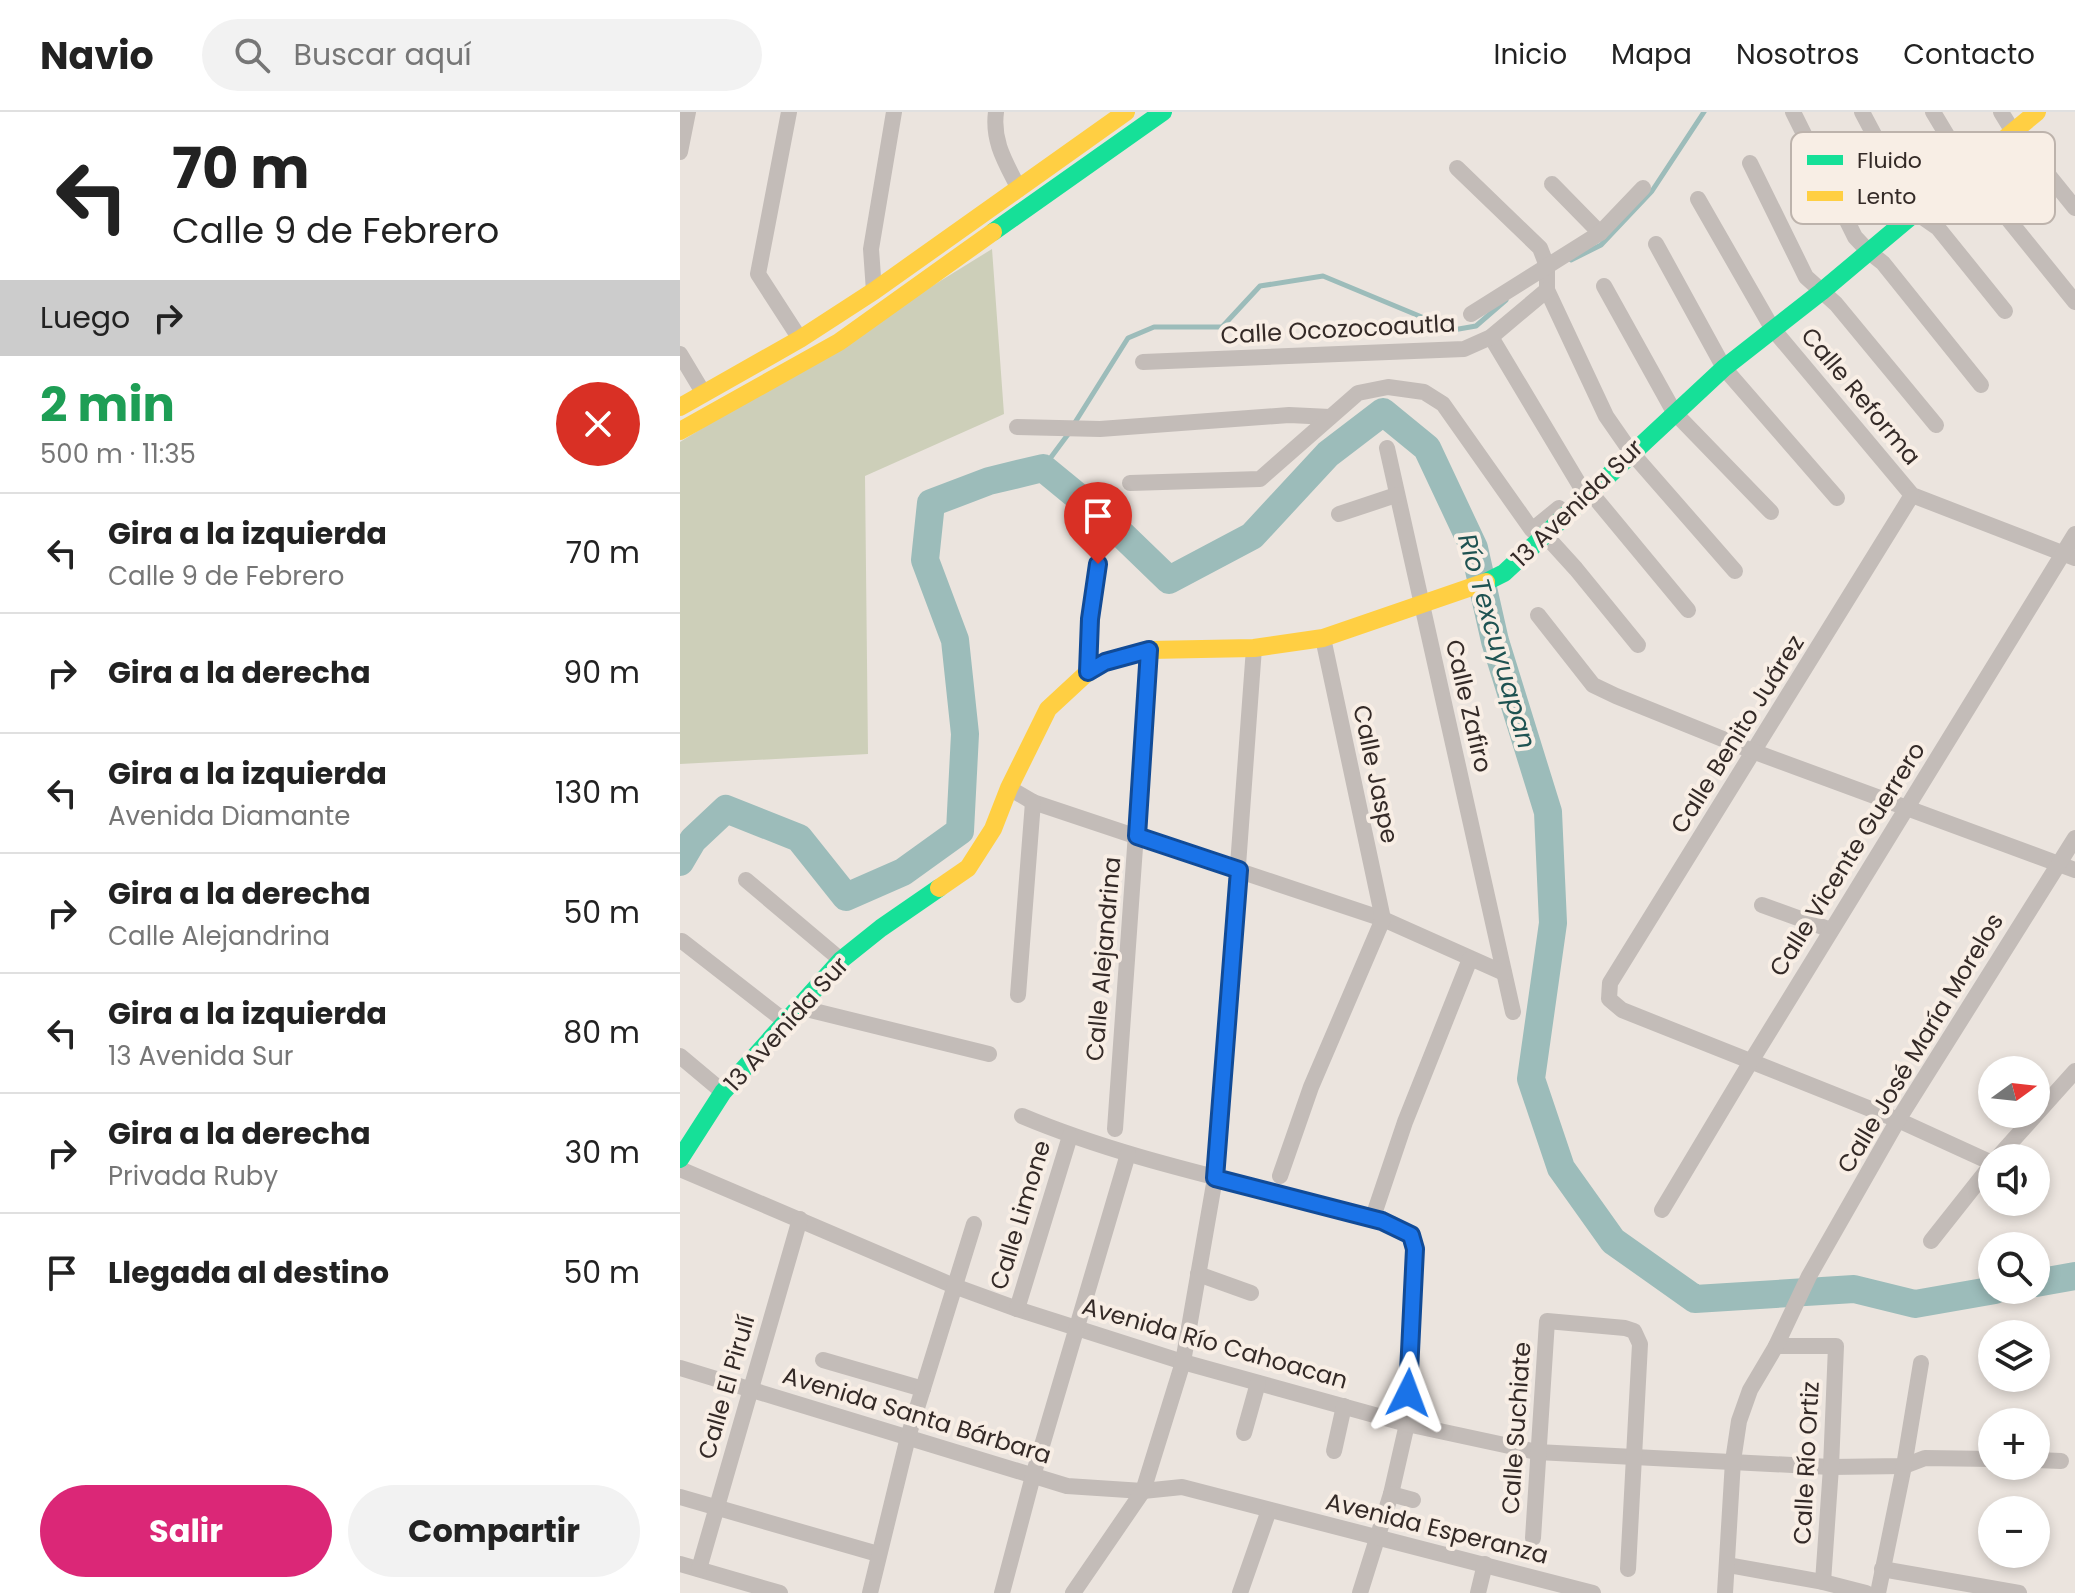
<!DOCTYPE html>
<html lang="es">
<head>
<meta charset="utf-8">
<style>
	:root { --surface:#fff; --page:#f2f2f2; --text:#222; --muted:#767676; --line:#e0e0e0; --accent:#db2777 }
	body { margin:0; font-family:Poppins,sans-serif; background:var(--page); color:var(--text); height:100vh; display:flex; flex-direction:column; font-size:30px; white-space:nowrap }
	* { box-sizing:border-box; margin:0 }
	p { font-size:26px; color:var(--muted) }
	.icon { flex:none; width:44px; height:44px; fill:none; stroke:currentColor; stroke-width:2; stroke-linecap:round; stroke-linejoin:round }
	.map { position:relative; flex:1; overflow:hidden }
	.side { display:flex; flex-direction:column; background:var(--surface); width:680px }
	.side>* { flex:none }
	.top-card { background:#fff; color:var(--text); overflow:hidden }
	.needle { width:52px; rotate:75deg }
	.fabs { position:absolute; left:1298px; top:944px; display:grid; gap:16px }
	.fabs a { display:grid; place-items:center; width:72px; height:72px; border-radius:50%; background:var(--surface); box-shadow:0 4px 12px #0003; font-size:40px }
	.pin { position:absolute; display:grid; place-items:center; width:68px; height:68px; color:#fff; margin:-82px -34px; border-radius:50% 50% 50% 0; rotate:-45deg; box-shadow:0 0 8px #0007 }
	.pin .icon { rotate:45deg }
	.me { position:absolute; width:88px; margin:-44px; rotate:3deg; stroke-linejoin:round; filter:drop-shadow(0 0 6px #0008) }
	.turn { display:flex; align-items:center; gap:28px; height:168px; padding:0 40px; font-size:36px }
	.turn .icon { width:104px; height:104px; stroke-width:2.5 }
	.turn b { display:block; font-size:56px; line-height:68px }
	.then { display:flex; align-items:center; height:76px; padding:0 40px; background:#0003; gap:16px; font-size:30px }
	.round { display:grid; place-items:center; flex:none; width:84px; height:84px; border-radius:42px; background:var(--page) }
	.head { display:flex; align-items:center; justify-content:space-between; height:136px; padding:0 40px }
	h1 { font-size:48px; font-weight:700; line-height:60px; color:#1e9e55 }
	.action { display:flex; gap:16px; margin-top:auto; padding:16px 40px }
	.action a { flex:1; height:92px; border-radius:48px; background:var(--accent); color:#fff; font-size:32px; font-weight:700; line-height:92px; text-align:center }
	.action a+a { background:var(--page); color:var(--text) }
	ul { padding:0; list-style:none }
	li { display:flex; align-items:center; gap:24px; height:120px; padding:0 40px; border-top:2px solid var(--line) }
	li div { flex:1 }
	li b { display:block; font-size:30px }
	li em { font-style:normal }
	header { display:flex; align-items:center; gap:48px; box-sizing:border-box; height:112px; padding:0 40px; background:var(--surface); border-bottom:2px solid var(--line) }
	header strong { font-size:38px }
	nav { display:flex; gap:44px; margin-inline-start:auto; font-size:28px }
	.search { width:560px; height:72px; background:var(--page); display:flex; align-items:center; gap:20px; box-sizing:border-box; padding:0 28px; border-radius:44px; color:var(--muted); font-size:30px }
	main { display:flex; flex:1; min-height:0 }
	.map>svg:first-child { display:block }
	.green { fill:#cdcfb9 }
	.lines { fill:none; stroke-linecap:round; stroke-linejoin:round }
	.stream { stroke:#9cbcba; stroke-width:5 }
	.river { stroke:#9cbcba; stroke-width:28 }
	.street { stroke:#c3bcb8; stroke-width:16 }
	.fast { stroke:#16e098; stroke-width:18 }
	.slow { stroke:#ffcf43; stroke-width:18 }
	.route-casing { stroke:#114b97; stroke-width:20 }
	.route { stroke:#1a73e8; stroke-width:14 }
	.labels { text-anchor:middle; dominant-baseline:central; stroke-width:8; stroke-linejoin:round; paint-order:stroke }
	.street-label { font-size:24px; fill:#342a27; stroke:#f8eee5 }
	.water-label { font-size:26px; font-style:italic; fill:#1f5352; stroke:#f8eee5 }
	.key { fill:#f8eee5; stroke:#bdb3ac; stroke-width:2 }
	.key-label { font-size:22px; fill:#342a27 }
</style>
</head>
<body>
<header>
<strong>Navio</strong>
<div class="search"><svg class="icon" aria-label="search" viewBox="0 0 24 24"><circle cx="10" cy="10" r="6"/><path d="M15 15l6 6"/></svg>Buscar aquí</div>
<nav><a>Inicio</a><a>Mapa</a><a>Nosotros</a><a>Contacto</a></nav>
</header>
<main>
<section class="side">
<div class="top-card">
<div class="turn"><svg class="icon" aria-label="left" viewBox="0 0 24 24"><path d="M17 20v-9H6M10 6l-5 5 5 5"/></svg><div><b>70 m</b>Calle 9 de Febrero</div></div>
<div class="then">Luego<svg class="icon" aria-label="right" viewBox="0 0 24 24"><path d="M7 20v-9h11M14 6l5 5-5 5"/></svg></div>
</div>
<div class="head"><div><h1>2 min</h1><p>500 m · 11:35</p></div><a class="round" style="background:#d93025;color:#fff"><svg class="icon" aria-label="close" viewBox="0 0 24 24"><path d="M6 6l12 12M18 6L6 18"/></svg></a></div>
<ul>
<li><svg class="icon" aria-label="left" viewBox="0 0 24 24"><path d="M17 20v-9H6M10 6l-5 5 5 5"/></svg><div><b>Gira a la izquierda</b><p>Calle 9 de Febrero</p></div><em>70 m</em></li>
<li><svg class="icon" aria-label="right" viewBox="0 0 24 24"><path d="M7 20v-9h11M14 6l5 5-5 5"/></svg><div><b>Gira a la derecha</b></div><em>90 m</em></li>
<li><svg class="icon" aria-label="left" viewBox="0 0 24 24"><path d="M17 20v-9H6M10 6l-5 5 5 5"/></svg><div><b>Gira a la izquierda</b><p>Avenida Diamante</p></div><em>130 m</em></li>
<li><svg class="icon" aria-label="right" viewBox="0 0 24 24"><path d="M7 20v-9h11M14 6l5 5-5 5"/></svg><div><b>Gira a la derecha</b><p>Calle Alejandrina</p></div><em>50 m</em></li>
<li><svg class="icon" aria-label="left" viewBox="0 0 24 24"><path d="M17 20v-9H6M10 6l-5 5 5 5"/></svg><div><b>Gira a la izquierda</b><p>13 Avenida Sur</p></div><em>80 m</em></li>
<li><svg class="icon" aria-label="right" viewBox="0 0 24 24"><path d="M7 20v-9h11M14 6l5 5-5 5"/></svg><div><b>Gira a la derecha</b><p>Privada Ruby</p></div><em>30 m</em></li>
<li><svg class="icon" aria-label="arrive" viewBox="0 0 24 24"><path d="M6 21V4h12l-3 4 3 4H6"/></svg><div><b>Llegada al destino</b></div><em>50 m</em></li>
</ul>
<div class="action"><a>Salir</a><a>Compartir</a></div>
</section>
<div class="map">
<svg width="1395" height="1481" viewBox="0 0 1395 1481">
	<rect width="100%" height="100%" fill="#ebe4de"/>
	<!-- green -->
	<polygon class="green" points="312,137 324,302 185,364 188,642 0,652 0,330"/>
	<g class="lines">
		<!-- stream -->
		<g class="stream">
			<polyline points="891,148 921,133 972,79 1024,0"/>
			<polyline points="394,312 448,226 474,215 542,215 580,174 643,164 773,218 796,214 826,188"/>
			<polyline points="363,356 389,321"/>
		</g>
		<!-- river -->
		<g class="river">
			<polyline points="0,750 13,728 46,697 119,726 166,785 223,760 280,719 285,622 275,528 245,448 251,391 309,369 363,356 430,411 489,468 572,424 648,342 703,300 747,336 794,436 815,529 868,700 873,811 851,967 881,1056 933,1129 1015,1187 1174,1177 1235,1192 1315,1178"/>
			<polyline points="1356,1171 1395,1164"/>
		</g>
		<!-- street -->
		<g class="street">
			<polyline points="109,0 78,162 120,227"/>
			<path d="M316,0C312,30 326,51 339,77"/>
			<polyline points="1113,0 1175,125 1189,140 1203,151 1301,273"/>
			<polyline points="1182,0 1235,100 1258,116 1325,199"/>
			<polyline points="1253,0 1286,55 1395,190"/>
			<polyline points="1321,0 1332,18 1395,96"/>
			<polyline points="0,40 8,0"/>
			<polyline points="1070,51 1126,165 1156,192 1256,313"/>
			<polyline points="777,56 860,136 867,154 867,178 926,304 951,340 1055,459"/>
			<polyline points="872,72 920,121"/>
			<polyline points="1018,87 1092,216 1232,383 1395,446"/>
			<polyline points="976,132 1044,256 1157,386"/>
			<polyline points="924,174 994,300 1091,400"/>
			<polyline points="194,179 191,137 214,0"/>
			<polyline points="791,202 920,121 963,76"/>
			<polyline points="811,225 902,377 911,381 1008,498"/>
			<polyline points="0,242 24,282"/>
			<polyline points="463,250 784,237 811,225 867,178"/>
			<polyline points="337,315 420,317 609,303 650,305"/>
			<polyline points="707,336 833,900"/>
			<polyline points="450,371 580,367 678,281 708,275 744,280 763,292 852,418 879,396"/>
			<polyline points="1232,383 930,871 929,887 942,898 1218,1008 1312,1051"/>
			<polyline points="659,402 716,383"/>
			<polyline points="866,424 896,457 958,533"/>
			<polyline points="858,503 913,573 936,584 1075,640 1395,758"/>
			<polyline points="408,560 410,507 418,452"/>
			<polyline points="329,676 353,690 703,807 824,861"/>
			<polyline points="66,768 161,848"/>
			<polyline points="1082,793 1151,818"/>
			<polyline points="2,829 106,910"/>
			<polyline points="338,883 353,690"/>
			<polyline points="118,895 309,942"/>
			<polyline points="0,944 43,980"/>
			<path d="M342,1004C461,1054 589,1075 712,1112L731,1123L735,1137L727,1312L711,1382L680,1481"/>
			<polyline points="435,1017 469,538"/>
			<polyline points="1317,1046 1395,959"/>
			<polyline points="0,1057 274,1174 337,1197 503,1250 727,1312 857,1340 1151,1355 1224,1354 1245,1346 1312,1347"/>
			<polyline points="600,1064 631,975 703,807 643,526"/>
			<polyline points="982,1098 1070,951 1395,422"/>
			<polyline points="692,1108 725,1010 790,847"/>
			<polyline points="1251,1129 1312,1052"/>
			<polyline points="518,1162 571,1181"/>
			<polyline points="337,1197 390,1024"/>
			<polyline points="1096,1234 1156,1234 1151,1355 1143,1470"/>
			<polyline points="143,1248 243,1277"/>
			<polyline points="0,1256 387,1374 463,1379 502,1375 913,1481"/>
			<polyline points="564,1321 578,1271"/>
			<polyline points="654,1339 664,1294"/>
			<polyline points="1356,1348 1381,1349"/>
			<polyline points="711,1382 733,1388"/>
			<polyline points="0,1385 198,1442"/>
			<polyline points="853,1426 867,1209 945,1216 954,1219 960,1232 948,1457"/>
			<polyline points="0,1452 100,1481"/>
			<polyline points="1048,1453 1143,1470 1186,1481"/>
			<polyline points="19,1457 120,1107"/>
			<polyline points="1202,1457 1339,1481"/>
			<polyline points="190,1481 228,1325 294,1112"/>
			<polyline points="322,1481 353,1364 448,1042"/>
			<polyline points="393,1481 463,1379 503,1250 535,1066 574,536"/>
			<polyline points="560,1481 589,1398"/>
			<polyline points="798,1481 805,1452"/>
			<polyline points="1045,1481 1053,1349 1059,1309 1070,1278 1096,1234 1129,1164 1218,1008 1395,726"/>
			<polyline points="1198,1481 1224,1354 1241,1251"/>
		</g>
		<!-- fast -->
		<g class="fast">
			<polyline points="313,120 483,0"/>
			<polyline points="806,470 824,461 1044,256 1141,180 1248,90"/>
			<polyline points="0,1047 43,980 161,848 201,816 259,776"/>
		</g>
		<!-- slow -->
		<g class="slow">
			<polyline points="1248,90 1357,0"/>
			<polyline points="0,295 120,227 194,179 446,0"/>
			<polyline points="0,319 159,230 313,120"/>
			<polyline points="259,776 288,756 313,717 329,676 368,597 408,560 425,550 469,538 574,536 643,526 806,470"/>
		</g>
	</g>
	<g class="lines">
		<!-- route casing -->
		<g class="route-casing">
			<polyline id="route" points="418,452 410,507 408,560 425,550 469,538 457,724 559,758 535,1066 702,1109 731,1123 735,1137 728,1281"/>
		</g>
		<!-- route -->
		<use href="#route" class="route"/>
	</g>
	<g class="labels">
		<!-- street labels -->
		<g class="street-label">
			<text transform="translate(658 217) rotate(-3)">Calle Ocozocoautla</text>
			<text transform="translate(1181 284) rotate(50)">Calle Reforma</text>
			<text transform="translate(897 391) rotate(-44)">13 Avenida Sur</text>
			<text transform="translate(789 594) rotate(77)">Calle Zafiro</text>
			<text transform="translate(1057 622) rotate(-58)">Calle Benito Juárez</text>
			<text transform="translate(696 662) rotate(78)">Calle Jaspe</text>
			<text transform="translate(1167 747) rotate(-58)">Calle Vicente Guerrero</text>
			<text transform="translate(423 847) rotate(-85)">Calle Alejandrina</text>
			<text transform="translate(106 912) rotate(-48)">13 Avenida Sur</text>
			<text transform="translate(1240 931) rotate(-59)">Calle José María Morelos</text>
			<text transform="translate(340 1103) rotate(-73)">Calle Limone</text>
			<text transform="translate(535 1231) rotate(16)">Avenida Río Cahoacan</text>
			<text transform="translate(46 1275) rotate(-74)">Calle El Pirulí</text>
			<text transform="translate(237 1303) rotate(17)">Avenida Santa Bárbara</text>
			<text transform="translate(836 1316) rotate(-86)">Calle Suchiate</text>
			<text transform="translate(1126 1351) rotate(-87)">Calle Río Ortiz</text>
			<text transform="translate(757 1416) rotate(14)">Avenida Esperanza</text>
		</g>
		<!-- water labels -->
		<g class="water-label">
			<text transform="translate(817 529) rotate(74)">Río Texcuyuapan</text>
		</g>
	</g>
	<!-- legend -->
	<rect x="1111" y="20" width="264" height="92" rx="12" class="key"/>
	<rect x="1127" y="43" width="36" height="10" fill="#16e098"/>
	<rect x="1127" y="79" width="36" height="10" fill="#ffcf43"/>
	<g class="key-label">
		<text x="1177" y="56">Fluido</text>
		<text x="1177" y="92">Lento</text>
	</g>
</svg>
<div class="fabs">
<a><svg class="needle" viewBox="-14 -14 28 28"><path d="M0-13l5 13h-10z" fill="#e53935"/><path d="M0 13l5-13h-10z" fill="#767676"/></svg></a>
<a><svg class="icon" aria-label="sound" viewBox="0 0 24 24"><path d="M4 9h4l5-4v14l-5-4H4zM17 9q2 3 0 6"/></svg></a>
<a><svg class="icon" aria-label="search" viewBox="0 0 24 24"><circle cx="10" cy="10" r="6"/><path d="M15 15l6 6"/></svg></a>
<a><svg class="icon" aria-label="layers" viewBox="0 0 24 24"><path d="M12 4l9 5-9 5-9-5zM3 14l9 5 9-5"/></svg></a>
<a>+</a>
<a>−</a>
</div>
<div class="pin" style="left:418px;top:452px;background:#d93025"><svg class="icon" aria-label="arrive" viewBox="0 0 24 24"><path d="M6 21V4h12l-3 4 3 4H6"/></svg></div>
<svg class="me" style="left:728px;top:1281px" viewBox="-20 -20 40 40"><path d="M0-17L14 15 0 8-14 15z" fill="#1a73e8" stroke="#fff" stroke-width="4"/></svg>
</div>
</main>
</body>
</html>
